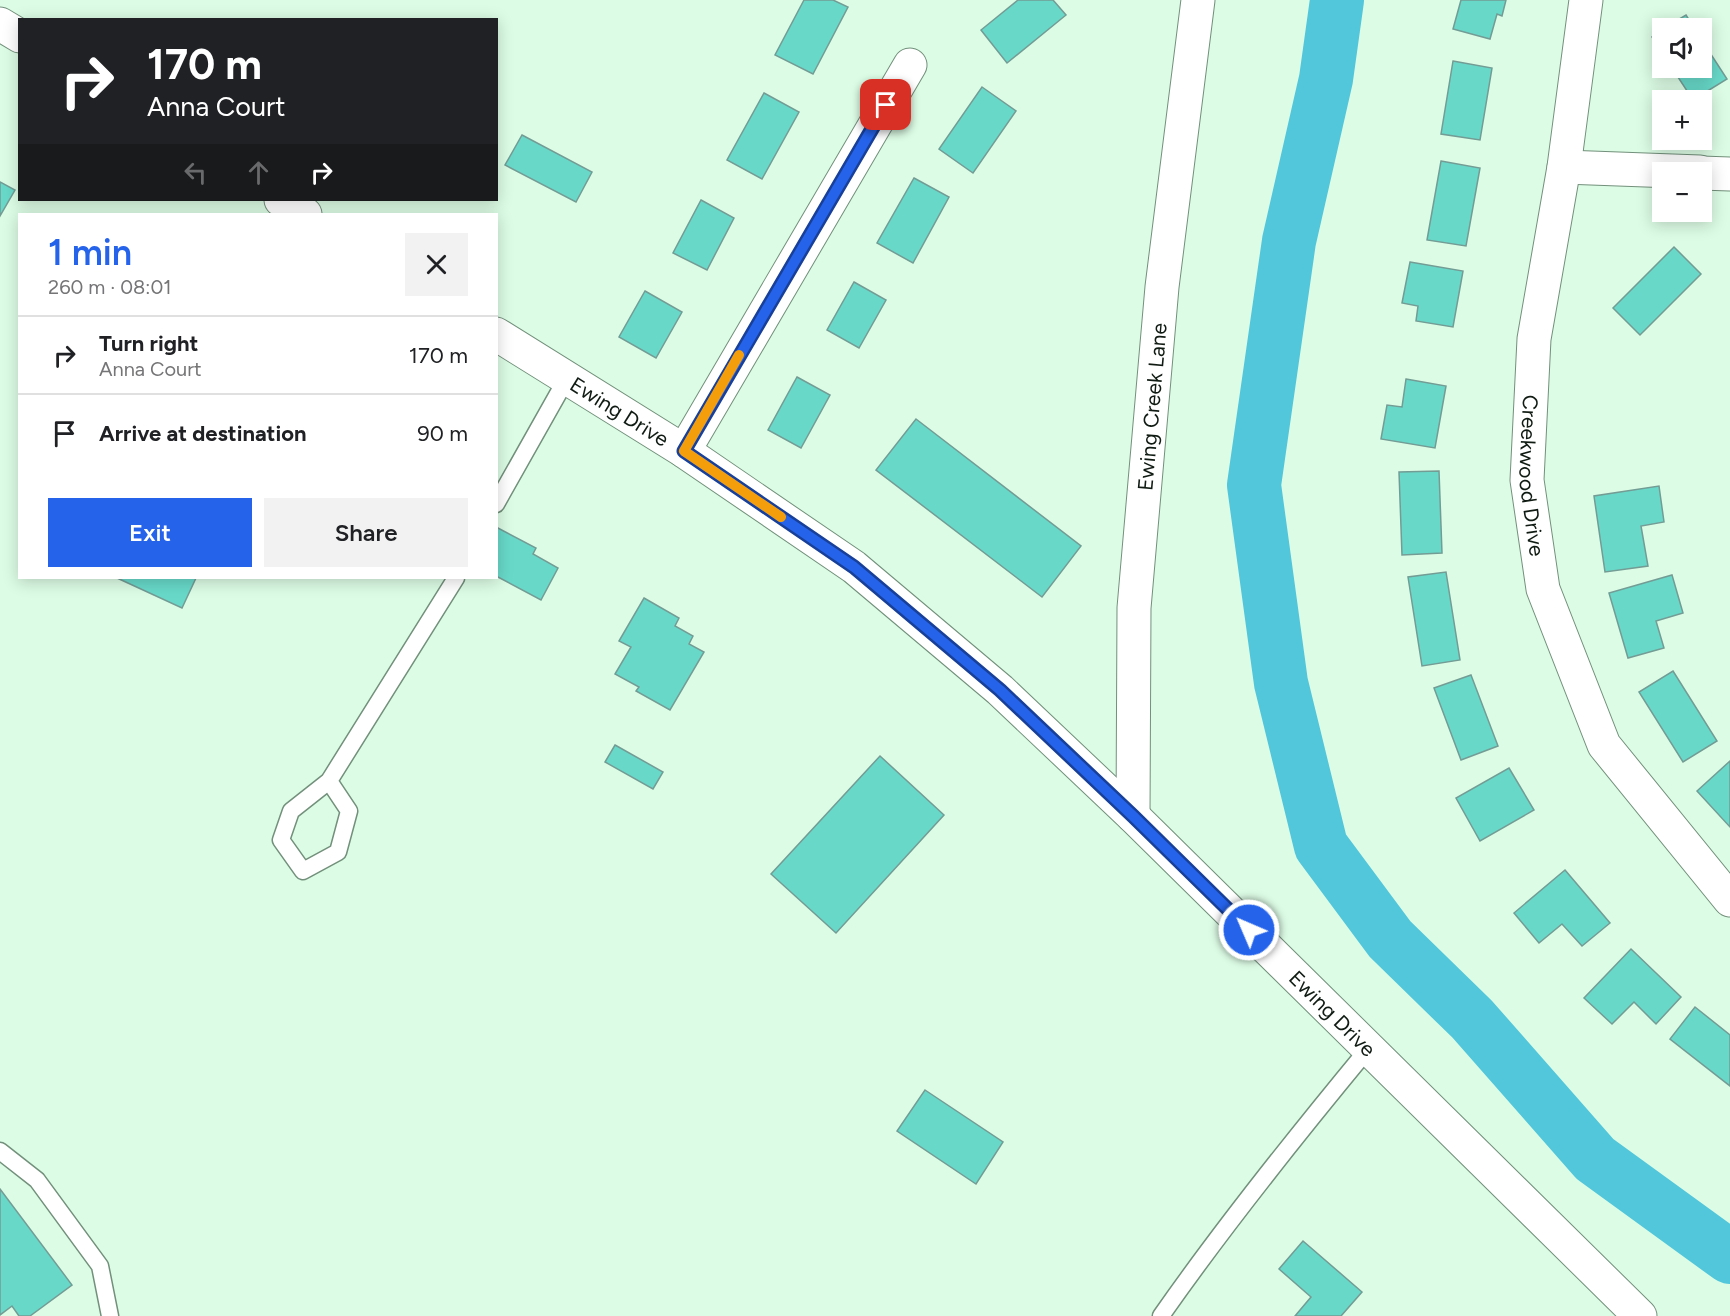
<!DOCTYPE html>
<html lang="en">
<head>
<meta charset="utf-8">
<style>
	:root { --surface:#fff; --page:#f2f2f2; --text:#202124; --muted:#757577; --line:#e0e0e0; --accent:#2563eb }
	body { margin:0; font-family:Figtree,sans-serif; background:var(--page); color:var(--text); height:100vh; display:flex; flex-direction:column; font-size:22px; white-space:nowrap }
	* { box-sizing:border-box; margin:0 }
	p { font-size:20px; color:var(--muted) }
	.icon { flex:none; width:33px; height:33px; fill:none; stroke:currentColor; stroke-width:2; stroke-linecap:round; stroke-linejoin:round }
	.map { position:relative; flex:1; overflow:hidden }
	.details { position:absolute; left:18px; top:213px; width:480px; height:366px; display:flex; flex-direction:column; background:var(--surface); border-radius:0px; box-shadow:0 3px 15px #0003 }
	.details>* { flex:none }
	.banner { position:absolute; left:18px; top:18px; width:480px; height:183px; border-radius:0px; box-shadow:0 3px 15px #0003; background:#202124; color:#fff; overflow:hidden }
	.controls { position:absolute; left:1652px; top:18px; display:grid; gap:12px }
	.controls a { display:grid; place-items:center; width:60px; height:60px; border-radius:0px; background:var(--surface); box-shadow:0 3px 15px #0003; font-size:30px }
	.pin { position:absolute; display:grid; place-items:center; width:51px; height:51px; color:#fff; margin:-26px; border-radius:12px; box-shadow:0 3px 9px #0006 }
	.me { position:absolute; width:66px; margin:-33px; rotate:315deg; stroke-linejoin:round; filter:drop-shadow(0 0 4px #0008) }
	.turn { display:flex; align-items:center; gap:21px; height:126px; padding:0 30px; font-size:27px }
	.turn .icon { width:78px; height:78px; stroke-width:2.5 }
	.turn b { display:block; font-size:42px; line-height:51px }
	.lanes { display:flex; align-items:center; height:57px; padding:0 30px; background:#0003; justify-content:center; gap:30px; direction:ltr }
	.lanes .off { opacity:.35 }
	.round { display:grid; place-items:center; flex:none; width:63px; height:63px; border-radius:0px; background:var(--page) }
	.overview { display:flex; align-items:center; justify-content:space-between; height:102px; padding:0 30px }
	h1 { font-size:36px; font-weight:600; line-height:45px; color:var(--accent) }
	.cta { display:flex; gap:12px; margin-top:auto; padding:12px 30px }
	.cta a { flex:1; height:69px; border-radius:0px; background:var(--accent); color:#fff; font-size:24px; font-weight:600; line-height:69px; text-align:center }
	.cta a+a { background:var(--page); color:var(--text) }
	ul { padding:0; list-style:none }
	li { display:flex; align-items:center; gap:18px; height:78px; padding:0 30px; border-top:2px solid var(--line) }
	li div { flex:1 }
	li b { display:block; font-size:22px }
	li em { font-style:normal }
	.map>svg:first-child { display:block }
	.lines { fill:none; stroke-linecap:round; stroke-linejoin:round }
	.river { stroke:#52c6db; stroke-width:54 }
	.building { fill:#68d9c9; stroke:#739c95; stroke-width:1.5 }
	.lane-casing { stroke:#72907b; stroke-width:19 }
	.street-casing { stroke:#72907b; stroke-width:35 }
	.secondary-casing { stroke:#72907b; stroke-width:35 }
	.lane { stroke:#fff; stroke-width:16 }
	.street { stroke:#fff; stroke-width:33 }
	.secondary { stroke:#fff; stroke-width:33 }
	.route-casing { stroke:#184099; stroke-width:15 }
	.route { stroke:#2563eb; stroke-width:10 }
	.slow { stroke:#f59e0b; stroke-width:10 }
	.labels { text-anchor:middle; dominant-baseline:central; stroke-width:5; stroke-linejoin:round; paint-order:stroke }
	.street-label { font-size:21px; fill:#101b13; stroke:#fff }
</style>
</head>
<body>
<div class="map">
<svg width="1730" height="1316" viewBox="0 0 1730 1316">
	<rect width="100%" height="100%" fill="#dcfce5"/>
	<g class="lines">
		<!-- river -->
		<polyline class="river" points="1337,0 1326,79 1289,241 1254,485 1281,683 1321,846 1390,939 1472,1019 1595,1159 1730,1257"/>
	</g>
	<!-- building -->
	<g class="building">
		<polygon points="804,0 833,0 848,7 813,74 775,55"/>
		<polygon points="1018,0 1053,0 1066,15 1007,63 981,30"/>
		<polygon points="1461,0 1506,0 1502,16 1497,14 1490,39 1453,29"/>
		<polygon points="1686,15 1694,28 1664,28"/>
		<polygon points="1662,30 1662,52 1652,37"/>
		<polygon points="1701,39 1727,79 1693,100 1672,68 1701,68"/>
		<polygon points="1453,61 1492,68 1480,140 1441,134"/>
		<polygon points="982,87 1016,111 973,173 939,149"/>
		<polygon points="764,93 799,112 762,179 727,160"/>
		<polygon points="522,135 592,172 576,202 505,165"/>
		<polygon points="1441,161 1480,168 1466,246 1427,240"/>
		<polygon points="914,178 949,197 913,263 877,243"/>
		<polygon points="0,182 15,190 0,216"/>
		<polygon points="701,200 734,218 707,270 673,253"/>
		<polygon points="1674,247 1701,274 1640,335 1613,308"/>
		<polygon points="1410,262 1463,271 1453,327 1416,321 1418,306 1402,303"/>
		<polygon points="854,282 886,300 859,348 827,330"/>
		<polygon points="645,291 682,312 656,358 619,337"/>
		<polygon points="797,377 830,395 801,448 768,430"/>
		<polygon points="1406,379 1446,386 1435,448 1381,439 1387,405 1402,407"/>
		<polygon points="916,419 1081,546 1042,597 876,470"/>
		<polygon points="1439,471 1442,553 1402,555 1399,472"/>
		<polygon points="1659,486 1664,522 1641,526 1648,566 1605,572 1594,496"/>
		<polygon points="496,527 536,548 533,554 558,568 541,600 496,576"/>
		<polygon points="1446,572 1460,660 1422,666 1408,577"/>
		<polygon points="1672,575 1683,613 1656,621 1664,648 1628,658 1609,593"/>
		<polygon points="117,578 196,578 182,608"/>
		<polygon points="644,598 679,618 675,626 693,636 689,644 704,652 670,710 636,691 639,687 615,674 631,647 619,641"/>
		<polygon points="1673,671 1717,741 1683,762 1639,692"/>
		<polygon points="1471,675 1498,746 1461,760 1434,688"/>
		<polygon points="615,745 663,772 653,789 605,762"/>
		<polygon points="880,756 944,815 836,933 771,874"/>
		<polygon points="1730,761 1730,827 1697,791"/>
		<polygon points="1509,768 1534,810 1480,841 1456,798"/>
		<polygon points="1565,870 1610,923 1582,946 1562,924 1539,943 1514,913"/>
		<polygon points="1631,949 1681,997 1656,1024 1634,1002 1612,1024 1584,998"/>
		<polygon points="1695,1007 1730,1035 1730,1086 1670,1039"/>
		<polygon points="925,1090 1003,1142 976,1184 897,1131"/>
		<polygon points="0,1189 72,1285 30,1316 19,1316 12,1306 0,1315"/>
		<polygon points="1303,1241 1362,1292 1341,1316 1295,1316 1311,1297 1279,1269"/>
	</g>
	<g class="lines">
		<!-- lane casing -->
		<g class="lane-casing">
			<g id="lane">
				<polyline points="496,504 567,378"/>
				<polyline points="329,781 349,811 338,852 303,871 281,840 291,811 329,781 456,578"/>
				<polyline points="0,1151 37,1180 100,1266 110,1316"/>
				<path d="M1161,1316C1226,1223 1296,1136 1368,1049"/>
			</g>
		</g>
		<!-- street casing -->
		<g class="street-casing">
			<g id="street">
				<path id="s1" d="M1586,0L1564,167L1534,339L1527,480L1543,589L1604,745L1730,900"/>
				<polyline points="1564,167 1700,172"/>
				<polyline points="1701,173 1730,174"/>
				<polyline points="684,451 910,65"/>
				<path id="s2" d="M1133,816L1134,608L1162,287L1198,0"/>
			</g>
		</g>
		<!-- secondary casing -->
		<g class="secondary-casing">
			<g id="secondary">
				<polyline points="0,24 20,36"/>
				<polyline points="281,200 305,214"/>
				<path id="s3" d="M496,334L684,451L854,567L1000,690L1133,816L1640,1316"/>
			</g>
		</g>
		<!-- lane -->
		<use href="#lane" class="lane"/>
		<!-- street -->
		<use href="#street" class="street"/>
		<!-- secondary -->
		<use href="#secondary" class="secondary"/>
	</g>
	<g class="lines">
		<!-- route casing -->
		<g class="route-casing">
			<polyline id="route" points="886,105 684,451 854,567 1000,690 1133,816 1249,930"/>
		</g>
		<!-- route -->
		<use href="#route" class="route"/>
		<!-- slow -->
		<polyline class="slow" points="739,355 684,451 781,517"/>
	</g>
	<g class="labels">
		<!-- street labels -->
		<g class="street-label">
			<text stroke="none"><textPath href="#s2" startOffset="410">Ewing Creek Lane</textPath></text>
			<text stroke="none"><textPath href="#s3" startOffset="146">Ewing Drive</textPath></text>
			<text stroke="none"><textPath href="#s1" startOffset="480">Creekwood Drive</textPath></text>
			<text stroke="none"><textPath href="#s3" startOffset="1082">Ewing Drive</textPath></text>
		</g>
	</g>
</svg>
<div class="controls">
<a><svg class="icon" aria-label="sound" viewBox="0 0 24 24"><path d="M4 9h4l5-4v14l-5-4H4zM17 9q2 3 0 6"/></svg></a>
<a>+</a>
<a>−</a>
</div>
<div class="pin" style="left:886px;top:105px;background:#d93025"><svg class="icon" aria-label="arrive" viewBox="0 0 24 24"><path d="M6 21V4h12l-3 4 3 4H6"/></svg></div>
<svg class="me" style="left:1249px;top:930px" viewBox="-20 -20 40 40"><circle r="17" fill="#2563eb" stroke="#fff" stroke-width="3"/><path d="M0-11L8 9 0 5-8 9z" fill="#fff"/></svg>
<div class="banner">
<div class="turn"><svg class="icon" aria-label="right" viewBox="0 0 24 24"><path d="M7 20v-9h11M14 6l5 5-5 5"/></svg><div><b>170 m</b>Anna Court</div></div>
<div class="lanes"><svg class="icon off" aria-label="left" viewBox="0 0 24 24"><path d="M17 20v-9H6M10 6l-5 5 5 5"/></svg><svg class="icon off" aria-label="ahead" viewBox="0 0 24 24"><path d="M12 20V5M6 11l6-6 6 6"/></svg><svg class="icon" aria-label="right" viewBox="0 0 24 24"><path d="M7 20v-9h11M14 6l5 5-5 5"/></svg></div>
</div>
<section class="details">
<div class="overview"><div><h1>1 min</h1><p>260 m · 08:01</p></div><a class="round"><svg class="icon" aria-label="close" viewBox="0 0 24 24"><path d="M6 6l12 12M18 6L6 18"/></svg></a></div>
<ul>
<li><svg class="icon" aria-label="right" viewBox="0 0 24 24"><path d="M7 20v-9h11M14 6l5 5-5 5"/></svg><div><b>Turn right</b><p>Anna Court</p></div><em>170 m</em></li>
<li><svg class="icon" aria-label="arrive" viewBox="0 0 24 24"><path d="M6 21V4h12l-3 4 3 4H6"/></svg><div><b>Arrive at destination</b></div><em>90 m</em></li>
</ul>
<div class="cta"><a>Exit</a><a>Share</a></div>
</section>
</div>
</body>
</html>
